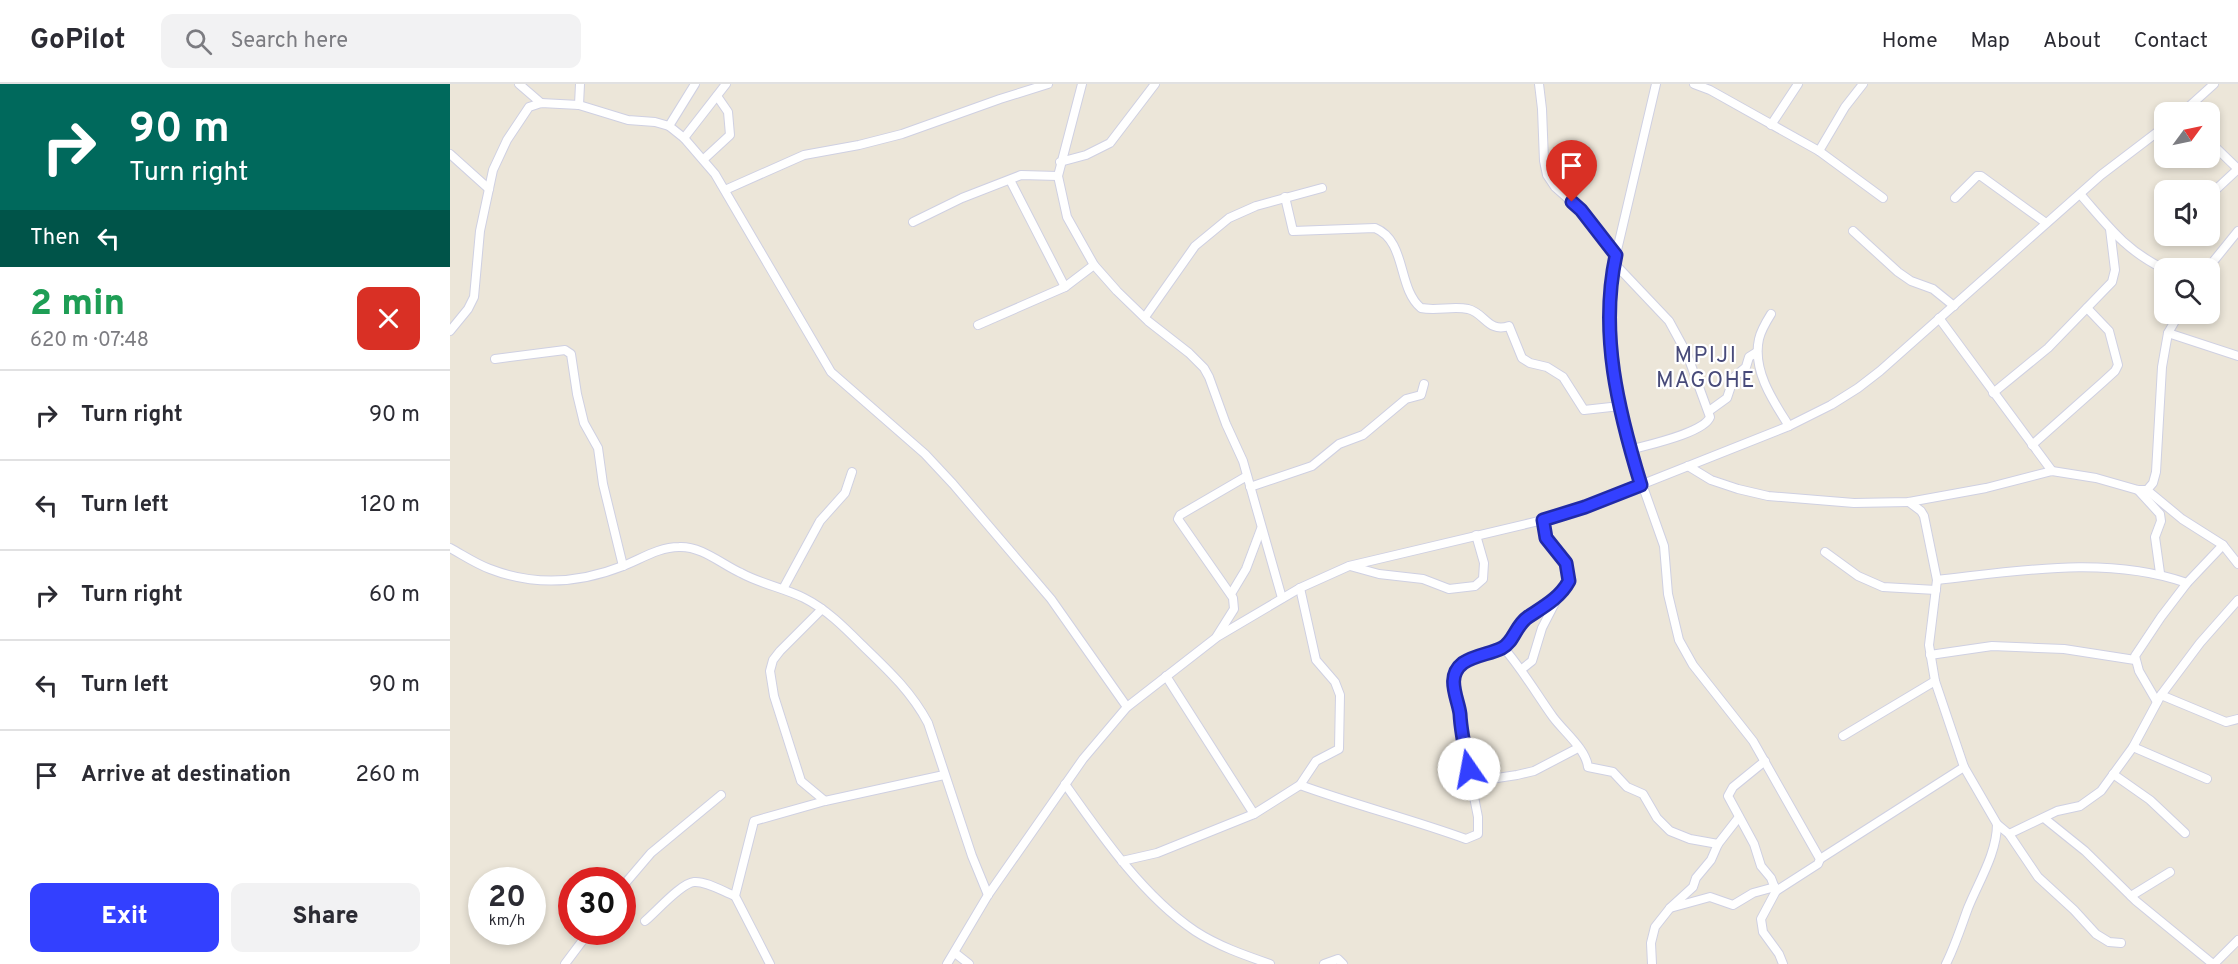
<!DOCTYPE html>
<html lang="en">
<head>
<meta charset="utf-8">
<style>
	:root { --surface:#fff; --page:#f2f2f3; --text:#2b2b33; --muted:#7c7c81; --line:#e1e1e2; --accent:#3340ff }
	body { margin:0; font-family:Overpass,sans-serif; background:var(--page); color:var(--text); height:100vh; display:flex; flex-direction:column; font-size:22px; white-space:nowrap }
	* { box-sizing:border-box; margin:0 }
	p { font-size:20px; color:var(--muted) }
	.icon { flex:none; width:33px; height:33px; fill:none; stroke:currentColor; stroke-width:2; stroke-linecap:round; stroke-linejoin:round }
	.map { position:relative; flex:1; overflow:hidden }
	.drawer { display:flex; flex-direction:column; background:var(--surface); width:450px }
	.drawer>* { flex:none }
	.guide { background:#00695c; color:#fff; overflow:hidden }
	.needle { width:39px; rotate:57deg }
	.controls { position:absolute; left:1704px; top:18px; display:grid; gap:12px }
	.controls a { display:grid; place-items:center; width:66px; height:66px; border-radius:12px; background:var(--surface); box-shadow:0 3px 9px #0003; font-size:30px }
	.speed { position:absolute; left:18px; top:783px; display:flex; gap:12px; font-size:30px; font-weight:700; text-align:center }
	.speed>* { display:grid; place-content:center; width:78px; height:78px; border-radius:50%; background:var(--surface); box-shadow:0 3px 9px #0003; line-height:1 }
	.speed small { font-size:15px; font-weight:400 }
	.speed .limit { border:9px solid #d22; background:#fff; color:#111 }
	.pin { position:absolute; display:grid; place-items:center; width:51px; height:51px; color:#fff; margin:-62px -26px; border-radius:50% 50% 50% 0; rotate:-45deg; box-shadow:0 0 6px #0007 }
	.pin .icon { rotate:45deg }
	.me { position:absolute; width:66px; margin:-33px; rotate:348deg; stroke-linejoin:round; filter:drop-shadow(0 0 4px #0008) }
	.turn { display:flex; align-items:center; gap:21px; height:126px; padding:0 30px; font-size:27px }
	.turn .icon { width:78px; height:78px; stroke-width:2.5 }
	.turn b { display:block; font-size:42px; line-height:51px }
	.then { display:flex; align-items:center; height:57px; padding:0 30px; background:#0003; gap:12px; font-size:22px }
	.round { display:grid; place-items:center; flex:none; width:63px; height:63px; border-radius:12px; background:var(--page) }
	.summary { display:flex; align-items:center; justify-content:space-between; height:102px; padding:0 30px }
	h1 { font-size:36px; font-weight:800; line-height:45px; color:#1e9e55 }
	.primary-button { display:flex; gap:12px; margin-top:auto; padding:12px 30px }
	.primary-button a { flex:1; height:69px; border-radius:12px; background:var(--accent); color:#fff; font-size:24px; font-weight:800; line-height:69px; text-align:center }
	.primary-button a+a { background:var(--page); color:var(--text) }
	ul { padding:0; list-style:none }
	li { display:flex; align-items:center; gap:18px; height:90px; padding:0 30px; border-top:2px solid var(--line) }
	li div { flex:1 }
	li b { display:block; font-size:22px }
	li em { font-style:normal }
	header { display:flex; align-items:center; gap:36px; box-sizing:border-box; height:84px; padding:0 30px; background:var(--surface); border-bottom:2px solid var(--line) }
	header strong { font-size:28px }
	nav { display:flex; gap:33px; margin-inline-start:auto; font-size:21px }
	.search { width:420px; height:54px; background:var(--page); display:flex; align-items:center; gap:15px; box-sizing:border-box; padding:0 21px; border-radius:12px; color:var(--muted); font-size:22px }
	main { display:flex; flex:1; min-height:0 }
	.map>svg:first-child { display:block }
	.lines { fill:none; stroke-linecap:round; stroke-linejoin:round }
	.minor-casing { stroke:#cfd0e2; stroke-width:10 }
	.minor { stroke:#fff; stroke-width:8 }
	.route-casing { stroke:#212aa6; stroke-width:15 }
	.route { stroke:#3340ff; stroke-width:10 }
	.labels { text-anchor:middle; dominant-baseline:central; stroke-width:4.5; stroke-linejoin:round; paint-order:stroke }
	.quarter-label { font-size:22px; letter-spacing:1.5px; fill:#484b7a; stroke:#fff }
</style>
</head>
<body>
<header>
<strong>GoPilot</strong>
<div class="search"><svg class="icon" aria-label="search" viewBox="0 0 24 24"><circle cx="10" cy="10" r="6"/><path d="M15 15l6 6"/></svg>Search here</div>
<nav><a>Home</a><a>Map</a><a>About</a><a>Contact</a></nav>
</header>
<main>
<section class="drawer">
<div class="guide">
<div class="turn"><svg class="icon" aria-label="right" viewBox="0 0 24 24"><path d="M7 20v-9h11M14 6l5 5-5 5"/></svg><div><b>90 m</b>Turn right</div></div>
<div class="then">Then<svg class="icon" aria-label="left" viewBox="0 0 24 24"><path d="M17 20v-9H6M10 6l-5 5 5 5"/></svg></div>
</div>
<div class="summary"><div><h1>2 min</h1><p>620 m · 07:48</p></div><a class="round" style="background:#d93025;color:#fff"><svg class="icon" aria-label="close" viewBox="0 0 24 24"><path d="M6 6l12 12M18 6L6 18"/></svg></a></div>
<ul>
<li><svg class="icon" aria-label="right" viewBox="0 0 24 24"><path d="M7 20v-9h11M14 6l5 5-5 5"/></svg><div><b>Turn right</b></div><em>90 m</em></li>
<li><svg class="icon" aria-label="left" viewBox="0 0 24 24"><path d="M17 20v-9H6M10 6l-5 5 5 5"/></svg><div><b>Turn left</b></div><em>120 m</em></li>
<li><svg class="icon" aria-label="right" viewBox="0 0 24 24"><path d="M7 20v-9h11M14 6l5 5-5 5"/></svg><div><b>Turn right</b></div><em>60 m</em></li>
<li><svg class="icon" aria-label="left" viewBox="0 0 24 24"><path d="M17 20v-9H6M10 6l-5 5 5 5"/></svg><div><b>Turn left</b></div><em>90 m</em></li>
<li><svg class="icon" aria-label="arrive" viewBox="0 0 24 24"><path d="M6 21V4h12l-3 4 3 4H6"/></svg><div><b>Arrive at destination</b></div><em>260 m</em></li>
</ul>
<div class="primary-button"><a>Exit</a><a>Share</a></div>
</section>
<div class="map">
<svg width="1788" height="880" viewBox="0 0 1788 880">
	<rect width="100%" height="100%" fill="#ece6d9"/>
	<g class="lines">
		<!-- minor casing -->
		<g class="minor-casing">
			<g id="minor">
				<polyline points="69,0 91,19"/>
				<polyline points="632,0 608,92 617,133 644,181 667,207 698,237 739,269 754,284 759,293 776,340 793,377 832,514"/>
				<polyline points="1089,0 1092,25 1094,77 1097,91 1105,103 1131,126 1166,171"/>
				<polyline points="1206,0 1164,179 1159,241 1161,282 1180,366 1214,462 1218,510 1229,556 1243,581 1303,657 1370,775 1368,780 1326,807 1311,835 1313,848 1329,870 1333,880"/>
				<polyline points="1244,0 1260,6 1369,67 1433,114"/>
				<polyline points="129,21 130,0"/>
				<polyline points="1733,28 1764,0"/>
				<polyline points="1321,41 1348,0"/>
				<polyline points="219,42 245,0"/>
				<polyline points="234,54 276,0"/>
				<polyline points="1760,58 1788,85"/>
				<polyline points="1369,67 1395,23 1413,0"/>
				<polyline points="0,70 39,105"/>
				<polyline points="254,75 280,51 278,28 267,12"/>
				<polyline points="610,78 636,71 660,59 705,0"/>
				<polyline points="560,96 615,203"/>
				<polyline points="275,106 354,71 409,61 452,50 550,15 598,0"/>
				<path d="M1630,110C1658,142 1675,166 1714,185"/>
				<polyline points="1760,111 1788,85"/>
				<path d="M835,113L843,147L925,144C957,157 947,204 971,224C986,227 1003,222 1018,225C1035,229 1038,249 1059,242L1072,274L1080,279L1097,283L1113,293L1134,326L1170,322"/>
				<polyline points="1505,114 1527,92 1531,92 1596,139"/>
				<polyline points="463,138 512,114 571,91 608,92"/>
				<polyline points="1403,147 1448,188 1461,197 1483,205 1504,222"/>
				<path d="M1164,179L1219,237L1237,270L1260,333C1254,349 1197,361 1180,366"/>
				<polyline points="1758,184 1788,147"/>
				<path d="M1321,230C1316,238 1311,246 1309,255C1302,286 1323,317 1339,342"/>
				<polyline points="695,233 745,162 779,134 806,122 872,104"/>
				<polyline points="1489,234 1602,387"/>
				<polyline points="528,241 615,203 644,181"/>
				<polyline points="0,247 18,225 24,213 30,147 43,86 57,56 79,23 91,19 129,21 178,36 205,38 219,42 234,54 265,90 381,288 475,370 503,400 601,515 677,623"/>
				<polyline points="1718,249 1788,272"/>
				<polyline points="45,275 115,266 121,270 127,310 134,339 148,364 153,400 173,482"/>
				<polyline points="1543,309 1598,264 1662,198 1665,186 1660,145"/>
				<polyline points="1259,327 1277,314 1284,293 1296,283 1299,273 1307,268"/>
				<polyline points="1582,361 1653,298 1665,287 1668,281 1659,247 1637,224"/>
				<polyline points="1238,382 1261,396 1288,405 1318,412 1404,419 1459,418 1536,404 1602,387 1646,394 1688,406 1697,406 1703,399 1706,388 1712,283 1718,249 1729,230"/>
				<polyline points="800,403 862,382 889,360 913,351 956,315 971,311 974,300"/>
				<polyline points="1688,406 1710,430 1711,437 1705,453 1710,489"/>
				<polyline points="1697,406 1732,435 1773,461 1788,480"/>
				<path d="M1459,418L1471,427L1474,432L1487,496L1479,561L1485,597L1514,683L1547,740C1547,769 1529,797 1518,824C1511,843 1505,862 1496,880"/>
				<path d="M0,464C13,471 26,480 40,485C84,502 130,499 173,482C191,475 209,463 229,463C252,462 271,480 291,489C311,500 334,504 354,514C376,525 394,543 411,560C437,585 461,607 478,639L522,772L538,811"/>
				<polyline points="1375,468 1408,492 1433,503 1486,506"/>
				<polyline points="900,482 929,490 973,495 999,505 1025,502 1033,495 1034,479 1026,451"/>
				<path d="M1487,496C1569,487 1657,471 1737,499"/>
				<polyline points="333,505 370,437 395,409 402,388"/>
				<polyline points="781,510 796,485 811,445"/>
				<polyline points="372,525 330,567 323,576 320,587 324,612 351,697 375,717"/>
				<polyline points="767,552 784,525 783,514 728,435 730,431 797,392"/>
				<path d="M1053,563C1072,585 1086,609 1103,633C1114,648 1136,665 1138,683L1163,688L1177,703L1193,710L1207,734L1220,747L1240,755L1268,760"/>
				<polyline points="1480,571 1542,562 1614,565 1685,576"/>
				<polyline points="1072,585 1082,577 1092,544 1108,513"/>
				<polyline points="716,592 804,730"/>
				<polyline points="1711,611 1776,638 1788,635"/>
				<polyline points="1707,618 1689,587 1685,572 1711,533 1737,499 1773,461"/>
				<polyline points="1393,652 1485,597"/>
				<polyline points="1683,663 1757,695"/>
				<polyline points="1315,677 1283,703 1278,712 1304,760 1311,782 1321,794 1326,807"/>
				<polyline points="1020,686 1026,694 1034,696 1067,691 1084,687 1128,664"/>
				<polyline points="1663,690 1700,716 1735,749"/>
				<path d="M615,700C651,751 693,812 745,847C768,862 794,871 820,880"/>
				<path d="M850,701C905,721 961,735 1016,755L1028,750V733L1010,643C1010,624 1000,607 1006,589C1012,571 1039,572 1053,563C1063,558 1063,545 1071,538C1084,527 1116,513 1119,497C1123,480 1105,470 1098,458C1094,451 1094,443 1093,436"/>
				<polyline points="1594,734 1635,767 1686,817 1763,880"/>
				<polyline points="1547,740 1559,750 1588,793 1624,826 1646,850 1659,858 1671,859"/>
				<polyline points="1559,750 1607,727 1630,722 1651,707 1683,663 1711,611 1750,559 1788,516"/>
				<polyline points="1370,775 1514,683"/>
				<polyline points="672,777 707,769 804,730 850,701 866,677 889,665 890,611 885,598 866,576 850,504"/>
				<polyline points="172,803 201,769 271,711"/>
				<polyline points="1681,812 1720,788"/>
				<polyline points="1220,824 1260,813 1283,821 1303,809 1325,803"/>
				<path d="M195,837C206,828 231,799 244,798C257,797 274,808 285,812"/>
				<polyline points="505,869 519,880"/>
				<polyline points="115,880 139,848"/>
				<polyline points="320,880 285,812 304,737 375,717 494,691"/>
				<polyline points="497,880 538,811 633,675 677,623 767,553 850,504 899,482 1093,436 1135,423 1339,342 1381,321 1408,304 1430,287 1651,91 1714,43"/>
				<polyline points="874,880 888,875 893,880"/>
				<polyline points="1202,880 1201,859 1205,843 1220,824 1243,803 1246,794 1261,776 1268,760 1289,733"/>
				<polyline points="1764,880 1788,856"/>
			</g>
		</g>
		<!-- minor -->
		<use href="#minor" class="minor"/>
	</g>
	<g class="lines">
		<!-- route casing -->
		<g class="route-casing">
			<path id="route" d="M1019,685C1015,666 1011,649 1010,630C1008,614 995,593 1013,579C1025,571 1040,570 1052,564C1064,558 1065,542 1078,533C1093,523 1110,514 1119,497L1116,479L1096,454L1093,436L1135,423L1191,401C1168,326 1149,249 1166,171L1131,126L1122,118"/>
		</g>
		<!-- route -->
		<use href="#route" class="route"/>
	</g>
	<g class="labels">
		<!-- quarter labels -->
		<g class="quarter-label">
			<text x="1256" y="272">MPIJI<tspan x="1256" dy="25">MAGOHE</tspan></text>
		</g>
	</g>
</svg>
<div class="controls">
<a><svg class="needle" viewBox="-14 -14 28 28"><path d="M0-13l5 13h-10z" fill="#e53935"/><path d="M0 13l5-13h-10z" fill="#7c7c81"/></svg></a>
<a><svg class="icon" aria-label="sound" viewBox="0 0 24 24"><path d="M4 9h4l5-4v14l-5-4H4zM17 9q2 3 0 6"/></svg></a>
<a><svg class="icon" aria-label="search" viewBox="0 0 24 24"><circle cx="10" cy="10" r="6"/><path d="M15 15l6 6"/></svg></a>
</div>
<div class="speed"><div>20<small>km/h</small></div><div class="limit">30</div></div>
<div class="pin" style="left:1122px;top:118px;background:#d93025"><svg class="icon" aria-label="arrive" viewBox="0 0 24 24"><path d="M6 21V4h12l-3 4 3 4H6"/></svg></div>
<svg class="me" style="left:1019px;top:685px" viewBox="-20 -20 40 40"><circle r="19" fill="#fff"/><path d="M0-13L10 11 0 6-10 11z" fill="#3340ff"/></svg>
</div>
</main>
</body>
</html>
